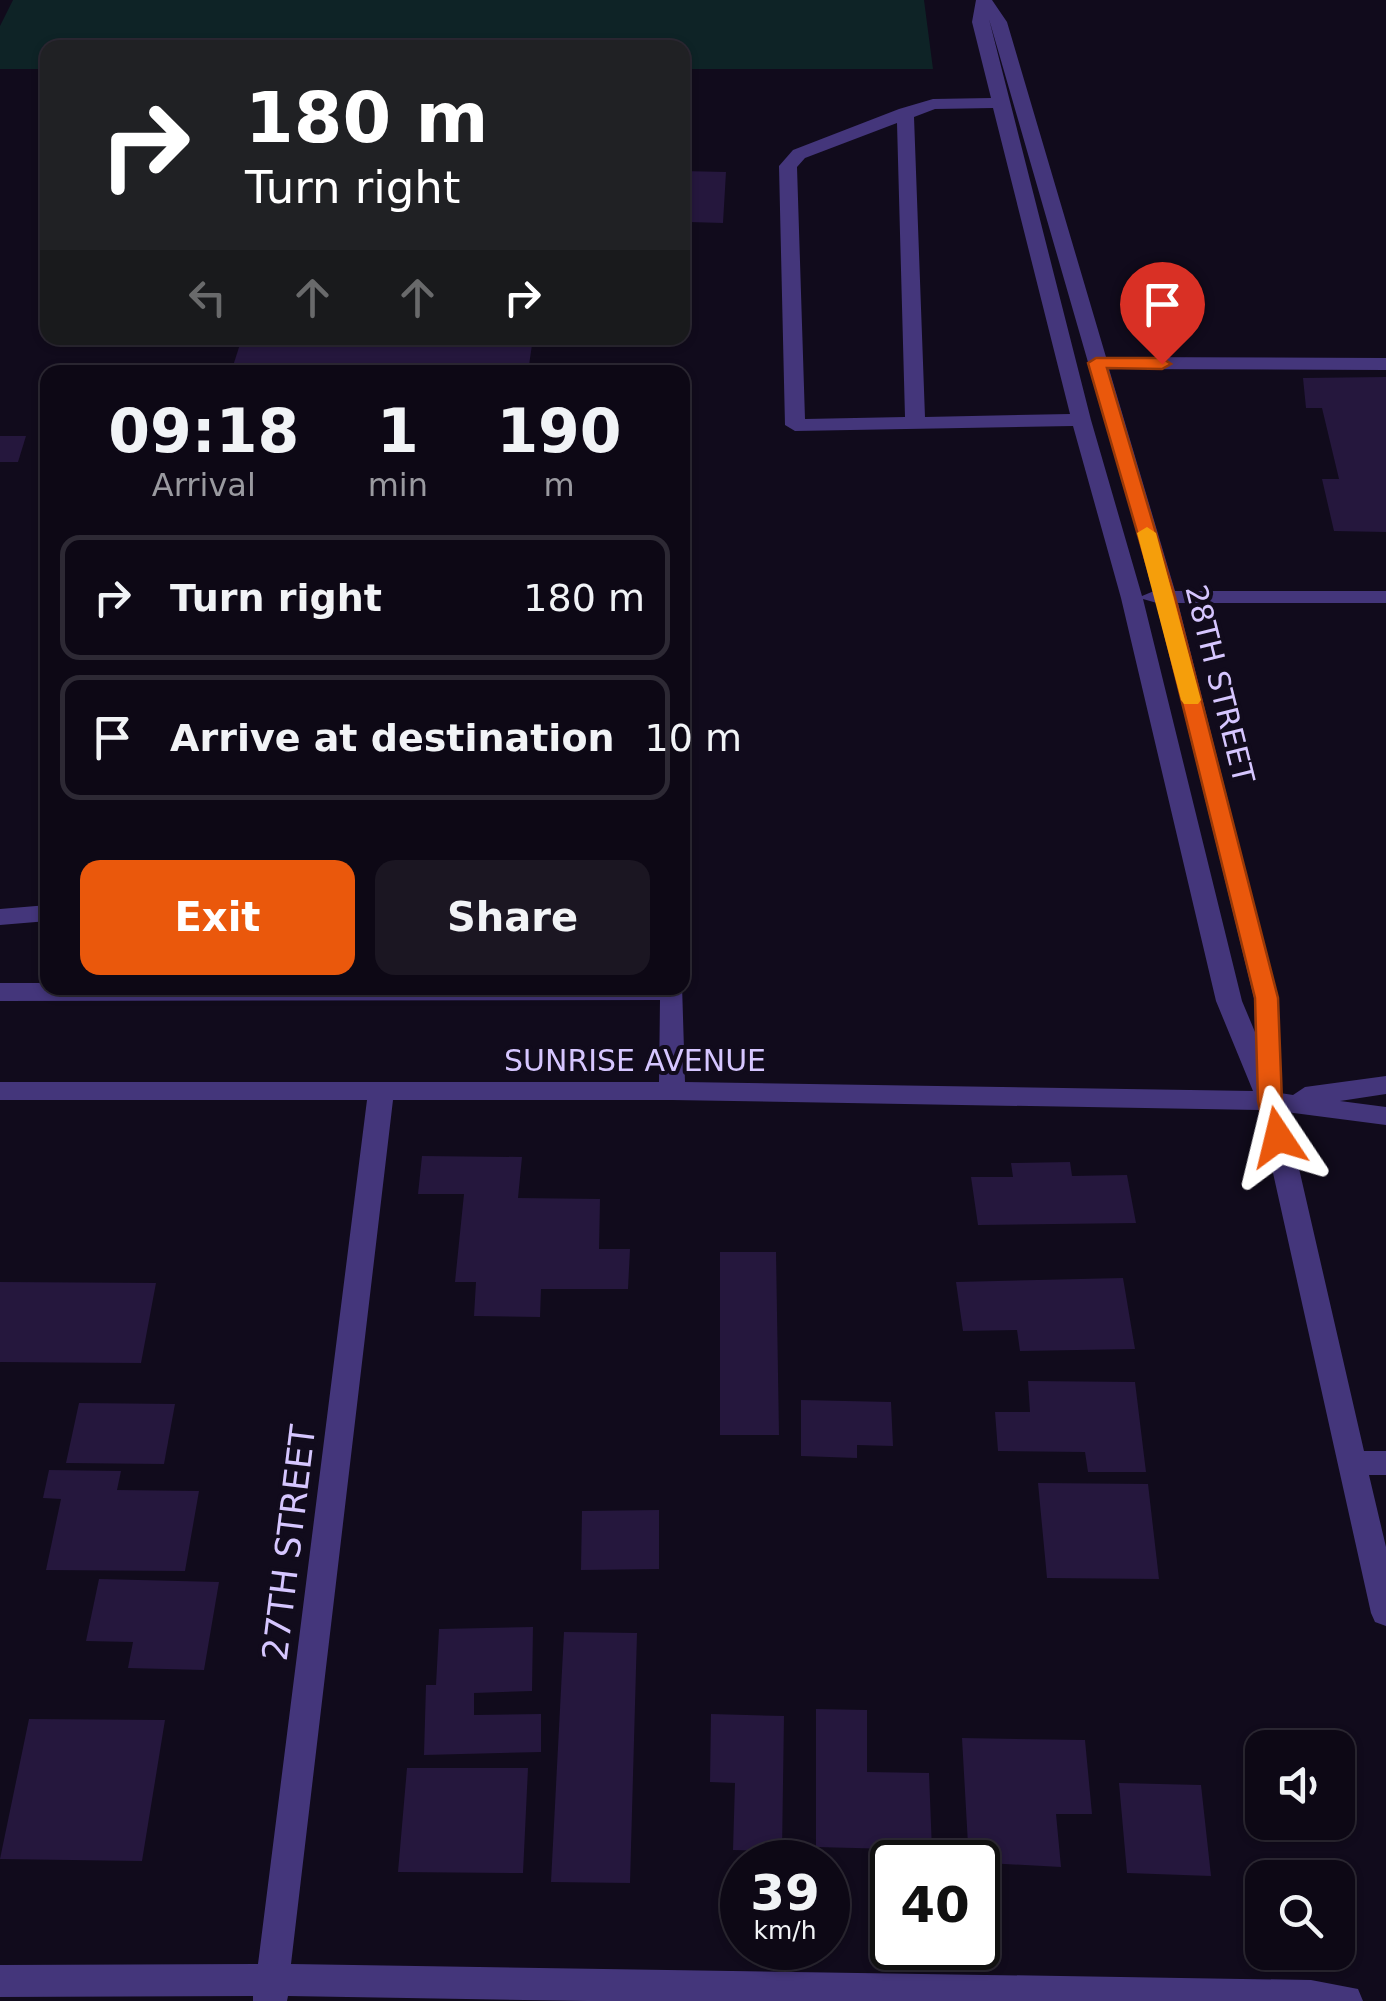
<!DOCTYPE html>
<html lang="en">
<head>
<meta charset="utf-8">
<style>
	:root { --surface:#0d0815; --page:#1b1622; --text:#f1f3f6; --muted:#9a9aa0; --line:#2d2934; --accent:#ea580c }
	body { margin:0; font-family:"DejaVu Sans",sans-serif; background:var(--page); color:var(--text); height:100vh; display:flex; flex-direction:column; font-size:38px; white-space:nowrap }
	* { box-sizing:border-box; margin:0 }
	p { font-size:32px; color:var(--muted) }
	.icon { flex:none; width:55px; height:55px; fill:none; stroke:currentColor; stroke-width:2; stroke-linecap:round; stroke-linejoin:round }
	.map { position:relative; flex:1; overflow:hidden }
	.panel { position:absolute; left:40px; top:365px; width:650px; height:630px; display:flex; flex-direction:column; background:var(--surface); border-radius:20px; box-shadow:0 2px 8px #0004,0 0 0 2px var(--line) }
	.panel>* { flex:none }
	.banner { position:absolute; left:40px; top:40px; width:650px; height:305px; border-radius:20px; box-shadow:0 2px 8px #0004,0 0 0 2px var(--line); background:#202124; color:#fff; overflow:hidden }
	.tools { position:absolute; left:1245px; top:1730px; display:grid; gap:20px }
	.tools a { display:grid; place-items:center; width:110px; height:110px; border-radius:20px; background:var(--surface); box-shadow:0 2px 8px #0004,0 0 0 2px var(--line); font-size:50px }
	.speed { position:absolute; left:720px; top:1840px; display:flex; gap:20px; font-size:50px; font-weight:700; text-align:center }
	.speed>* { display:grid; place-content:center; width:130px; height:130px; border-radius:50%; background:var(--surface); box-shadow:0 2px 8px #0004,0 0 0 2px var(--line); line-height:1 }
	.speed small { font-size:25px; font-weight:400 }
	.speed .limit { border:5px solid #111; border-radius:15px; background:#fff; color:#111 }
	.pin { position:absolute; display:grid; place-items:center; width:85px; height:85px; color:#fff; margin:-102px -42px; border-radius:50% 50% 50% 0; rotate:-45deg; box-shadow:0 0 10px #0007 }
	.pin .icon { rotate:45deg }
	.me { position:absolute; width:110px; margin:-55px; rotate:350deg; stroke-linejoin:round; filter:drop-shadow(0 0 8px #0008) }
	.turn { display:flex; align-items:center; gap:35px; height:210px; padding:0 40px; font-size:45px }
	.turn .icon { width:130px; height:130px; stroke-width:2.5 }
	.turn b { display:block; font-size:70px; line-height:85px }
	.lanes { display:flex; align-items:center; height:95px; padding:0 40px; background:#0003; justify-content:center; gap:50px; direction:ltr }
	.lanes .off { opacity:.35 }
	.eta { display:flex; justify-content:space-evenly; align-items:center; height:170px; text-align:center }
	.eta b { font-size:60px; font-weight:800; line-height:70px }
	.cta { display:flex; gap:20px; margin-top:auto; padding:20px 40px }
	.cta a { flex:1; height:115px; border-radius:20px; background:var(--accent); color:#fff; font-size:40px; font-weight:800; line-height:115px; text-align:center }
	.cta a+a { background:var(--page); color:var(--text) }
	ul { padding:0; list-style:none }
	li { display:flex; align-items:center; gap:30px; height:125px; margin:0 20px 15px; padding:0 20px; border:5px solid var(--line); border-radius:20px }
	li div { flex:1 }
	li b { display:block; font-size:38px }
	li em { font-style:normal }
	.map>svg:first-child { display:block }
	.green { fill:#0e2326 }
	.building { fill:#25173d }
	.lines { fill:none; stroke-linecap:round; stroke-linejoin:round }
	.minor { fill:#44367b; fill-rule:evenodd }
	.route { fill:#ea580c; stroke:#983908; stroke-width:2.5 }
	.slow { fill:#f59e0b }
	.labels { text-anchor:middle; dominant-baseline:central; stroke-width:8; stroke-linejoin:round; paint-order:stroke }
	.street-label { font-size:30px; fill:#d6c6ff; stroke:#110b1c }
	.near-street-label { font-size:35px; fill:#d6c6ff; stroke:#110b1c }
</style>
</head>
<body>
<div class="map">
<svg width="1386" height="2001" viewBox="0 0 1386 2001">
	<rect width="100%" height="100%" fill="#110b1c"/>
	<!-- green -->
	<polygon class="green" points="13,0 924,0 933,69 683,69 682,48 48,48 47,69 0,69 0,26"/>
	<!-- building -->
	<g class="building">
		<polygon points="682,171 726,172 723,223 689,222 688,233 682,233"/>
		<polygon points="242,338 533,338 528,372 232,369"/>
		<polygon points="1386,377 1386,532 1334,531 1322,479 1339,479 1322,408 1306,408 1303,378"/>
		<polygon points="0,436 26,436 18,462 0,462"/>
		<polygon points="422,1156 522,1157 518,1198 600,1199 599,1249 630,1249 628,1289 541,1289 540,1317 474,1316 476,1282 455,1282 464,1194 418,1194"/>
		<polygon points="1070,1162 1072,1176 1127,1175 1136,1223 978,1225 971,1177 1013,1177 1011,1163"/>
		<polygon points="720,1252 776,1252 779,1435 720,1435"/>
		<polygon points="1123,1278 1135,1349 1020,1351 1017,1330 963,1331 956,1282"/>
		<polygon points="0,1282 156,1283 141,1363 0,1362"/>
		<polygon points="1028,1381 1135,1382 1146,1472 1088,1472 1085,1452 998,1451 995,1412 1030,1412"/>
		<polygon points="801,1400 891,1402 893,1446 857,1445 857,1458 801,1456"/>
		<polygon points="79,1403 175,1404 164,1464 66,1463"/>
		<polygon points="49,1470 121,1471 117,1490 199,1491 185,1571 46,1570 61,1499 43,1498"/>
		<polygon points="1038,1483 1148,1484 1159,1579 1047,1578"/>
		<polygon points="659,1510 659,1569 581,1570 582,1511"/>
		<polygon points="99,1579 219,1582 204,1670 128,1668 133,1642 86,1641"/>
		<polygon points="533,1627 532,1691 474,1693 474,1715 541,1714 541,1752 424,1755 426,1685 436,1685 439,1629"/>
		<polygon points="564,1632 637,1633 630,1883 551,1882"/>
		<polygon points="816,1709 867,1710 867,1772 929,1773 932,1850 816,1847"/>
		<polygon points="711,1714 784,1716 782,1851 733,1850 735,1783 710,1782"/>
		<polygon points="29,1719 165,1720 142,1861 0,1859"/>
		<polygon points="962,1738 1085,1740 1092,1814 1056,1814 1061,1867 969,1862"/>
		<polygon points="407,1768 528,1768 523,1873 398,1872"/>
		<polygon points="1119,1783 1201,1785 1211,1876 1127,1873"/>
	</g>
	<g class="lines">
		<!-- minor -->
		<g class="minor">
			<path d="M976,0H992L1007,22L1106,357L1386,358V370L1109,369L1175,591H1386V603H1178L1278,998L1280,1093L1293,1095L1305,1087L1386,1076V1094L1340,1101L1386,1107V1125L1286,1112L1364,1451H1386V1475H1369L1386,1547V1626L1375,1622L1371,1613L1259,1110L672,1100H393L291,1964L1311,1980L1358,1989L1363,2001H587L288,1996L287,2001H253V1996L0,1997V1965L258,1964L367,1100H0V1082H659L660,1000L0,1001V983H48V988L682,985L685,1082L1253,1091L1216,1001L1121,598L1073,426L795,431L785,425L779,166L793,150L899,109L933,99L991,98L972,22ZM989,19L1154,591L1142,596L1091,420ZM993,108L1070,414L925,417L914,117L935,109ZM897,123L905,417L805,419L797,167L805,158ZM1143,599L1157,603L1254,998L1255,1032L1242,1001Z"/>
			<polygon points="48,905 48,921 0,925 0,909"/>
		</g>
	</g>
	<!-- route -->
	<polygon class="route" points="1096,358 1162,358 1171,364 1162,369 1107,368 1175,597 1278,998 1282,1101 1290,1137 1278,1146 1266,1137 1258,1101 1255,998 1156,597 1088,363"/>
	<!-- slow -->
	<polygon class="slow" points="1147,527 1156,533 1201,700 1198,704 1184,704 1181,700 1137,533"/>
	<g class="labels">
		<!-- street labels -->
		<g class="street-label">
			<text transform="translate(1220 684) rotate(76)">28TH STREET</text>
			<text x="635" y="1060">SUNRISE AVENUE</text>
		</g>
		<!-- near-street labels -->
		<g class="near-street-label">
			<text transform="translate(289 1543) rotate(-83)">27TH STREET</text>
		</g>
	</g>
</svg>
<div class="tools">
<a><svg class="icon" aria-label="sound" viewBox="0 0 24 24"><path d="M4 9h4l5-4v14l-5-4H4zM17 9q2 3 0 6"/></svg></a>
<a><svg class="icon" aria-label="search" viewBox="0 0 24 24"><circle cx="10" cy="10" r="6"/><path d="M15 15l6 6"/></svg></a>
</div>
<div class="speed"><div>39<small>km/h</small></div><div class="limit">40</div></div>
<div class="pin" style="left:1162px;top:364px;background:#d93025"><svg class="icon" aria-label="arrive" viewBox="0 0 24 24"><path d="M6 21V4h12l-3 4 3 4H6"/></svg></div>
<svg class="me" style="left:1278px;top:1137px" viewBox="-20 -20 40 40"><path d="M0-17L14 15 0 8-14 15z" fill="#ea580c" stroke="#fff" stroke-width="4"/></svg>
<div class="banner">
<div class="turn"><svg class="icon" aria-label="right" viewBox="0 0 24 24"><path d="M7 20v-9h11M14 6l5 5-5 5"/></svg><div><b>180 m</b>Turn right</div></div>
<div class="lanes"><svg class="icon off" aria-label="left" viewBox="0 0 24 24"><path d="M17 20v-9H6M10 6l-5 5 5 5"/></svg><svg class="icon off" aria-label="ahead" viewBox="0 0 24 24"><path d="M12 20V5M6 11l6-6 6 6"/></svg><svg class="icon off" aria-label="ahead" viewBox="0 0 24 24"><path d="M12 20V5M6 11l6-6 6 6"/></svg><svg class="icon" aria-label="right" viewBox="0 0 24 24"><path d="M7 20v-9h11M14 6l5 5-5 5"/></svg></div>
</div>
<section class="panel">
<div class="eta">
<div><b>09:18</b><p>Arrival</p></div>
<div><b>1</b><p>min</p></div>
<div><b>190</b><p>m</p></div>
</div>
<ul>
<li><svg class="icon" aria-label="right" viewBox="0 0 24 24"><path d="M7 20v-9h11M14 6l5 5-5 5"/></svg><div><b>Turn right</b></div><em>180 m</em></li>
<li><svg class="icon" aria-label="arrive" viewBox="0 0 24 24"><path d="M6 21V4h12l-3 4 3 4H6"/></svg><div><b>Arrive at destination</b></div><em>10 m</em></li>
</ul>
<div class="cta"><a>Exit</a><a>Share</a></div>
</section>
</div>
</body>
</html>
